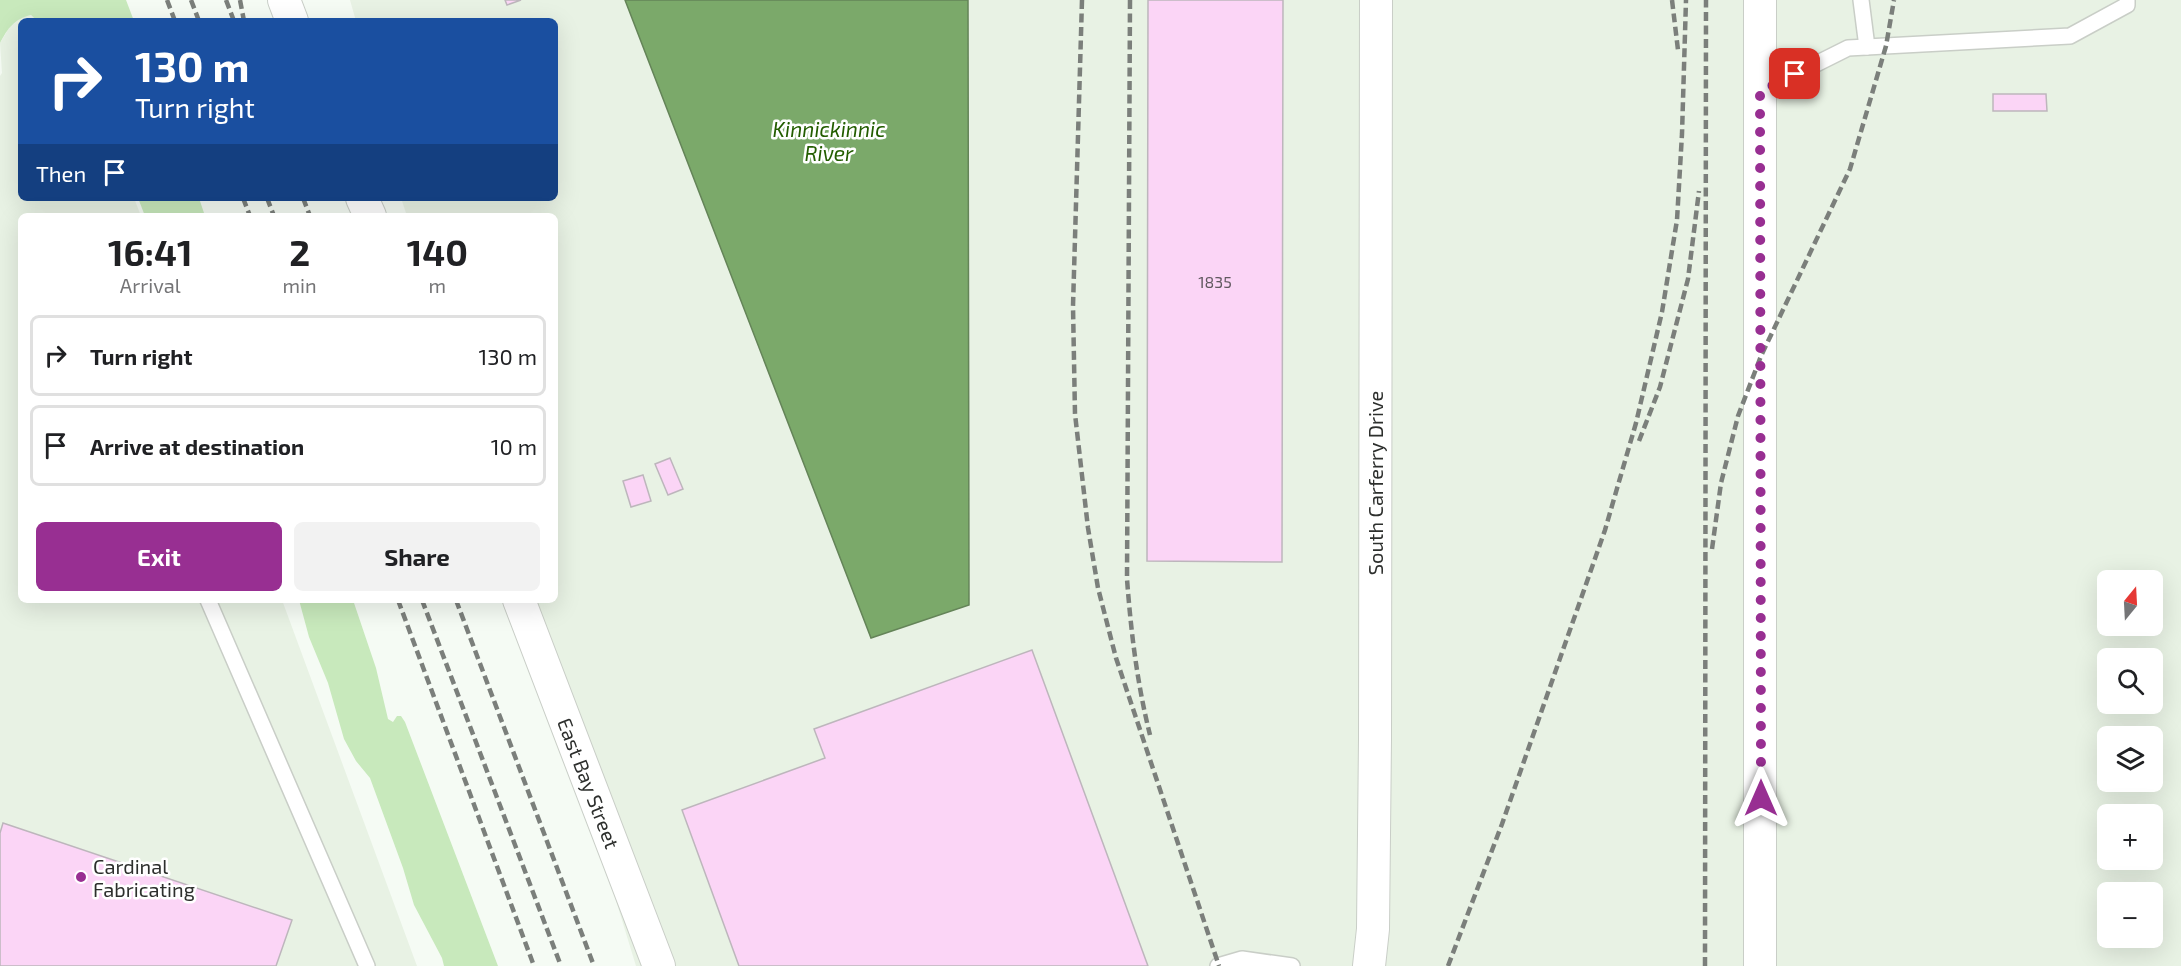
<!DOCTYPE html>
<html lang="en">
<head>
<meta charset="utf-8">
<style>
	:root { --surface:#fff; --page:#f2f2f2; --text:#202124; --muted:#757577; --line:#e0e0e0; --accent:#982f92 }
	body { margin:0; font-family:"Exo 2",sans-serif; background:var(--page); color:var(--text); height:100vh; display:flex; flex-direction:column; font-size:22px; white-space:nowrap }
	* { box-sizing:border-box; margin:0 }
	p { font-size:20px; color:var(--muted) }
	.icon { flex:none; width:33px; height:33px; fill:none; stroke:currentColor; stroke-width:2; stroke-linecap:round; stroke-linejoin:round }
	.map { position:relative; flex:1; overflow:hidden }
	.drawer { position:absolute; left:18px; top:213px; width:540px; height:390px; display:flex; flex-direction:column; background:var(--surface); border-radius:9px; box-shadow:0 6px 24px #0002 }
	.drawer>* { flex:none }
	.guide { position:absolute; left:18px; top:18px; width:540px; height:183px; border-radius:9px; box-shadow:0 6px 24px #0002; background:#1a4fa0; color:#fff; overflow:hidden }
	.needle { width:39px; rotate:18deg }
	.buttons { position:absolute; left:2097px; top:570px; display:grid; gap:12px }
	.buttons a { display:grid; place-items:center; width:66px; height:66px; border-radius:9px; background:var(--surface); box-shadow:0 6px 24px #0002; font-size:30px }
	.pin { position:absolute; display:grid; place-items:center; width:51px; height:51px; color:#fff; margin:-26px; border-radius:12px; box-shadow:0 3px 9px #0006 }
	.me { position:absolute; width:66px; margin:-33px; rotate:0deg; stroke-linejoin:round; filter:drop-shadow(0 0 4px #0008) }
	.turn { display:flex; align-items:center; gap:21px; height:126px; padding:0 18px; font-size:27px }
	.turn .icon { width:78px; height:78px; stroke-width:2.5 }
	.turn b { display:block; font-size:42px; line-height:51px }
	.then { display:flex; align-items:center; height:57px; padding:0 18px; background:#0003; gap:12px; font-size:22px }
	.eta { display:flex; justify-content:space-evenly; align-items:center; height:102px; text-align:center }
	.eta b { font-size:36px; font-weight:700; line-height:42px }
	.cta { display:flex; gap:12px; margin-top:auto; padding:12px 18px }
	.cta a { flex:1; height:69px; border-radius:9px; background:var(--accent); color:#fff; font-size:24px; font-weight:700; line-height:69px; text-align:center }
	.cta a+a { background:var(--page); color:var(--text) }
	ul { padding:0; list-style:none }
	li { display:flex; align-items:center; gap:18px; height:81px; margin:0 12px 9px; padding:0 6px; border:3px solid var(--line); border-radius:9px }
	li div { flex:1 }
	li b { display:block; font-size:22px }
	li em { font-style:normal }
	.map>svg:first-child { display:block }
	.built { fill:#e8f2e4; fill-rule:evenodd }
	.green { fill:#c8e9bc }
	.water { fill:#7ba96a; stroke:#648458; stroke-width:1.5 }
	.building { fill:#fbd5f6; stroke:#bdb6bc; stroke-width:1.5 }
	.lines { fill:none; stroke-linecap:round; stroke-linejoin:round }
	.lane-casing { stroke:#c9cec7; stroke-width:18 }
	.street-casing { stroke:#c9cec7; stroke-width:34 }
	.lane { stroke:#fff; stroke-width:15 }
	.street { stroke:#fff; stroke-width:32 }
	.rail { stroke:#7b7f7b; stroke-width:4.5; stroke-dasharray:9 4.5; stroke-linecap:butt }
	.route { stroke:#982f92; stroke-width:10; stroke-dasharray:0 18 }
	.poi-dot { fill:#982f92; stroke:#fff; stroke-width:2 }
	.labels { text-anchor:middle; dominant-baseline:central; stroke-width:5; stroke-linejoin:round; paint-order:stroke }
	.number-label { font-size:16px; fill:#60585f }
	.street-label { font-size:20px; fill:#2d2f2d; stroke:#fff }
	.poi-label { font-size:20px; fill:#2d2f2d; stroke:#fff; text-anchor:start }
	.water-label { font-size:21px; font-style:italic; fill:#235d00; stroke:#fff }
</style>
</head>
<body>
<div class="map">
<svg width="2181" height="966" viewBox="0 0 2181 966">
	<rect width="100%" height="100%" fill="#f5fbf4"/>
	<!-- built -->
	<g class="built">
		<path d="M350,0H625L872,638L969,605L968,0H2181V966H636L524,600H555V216H407L401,198H555V21H356ZM2108,580H2152V626H2108ZM2108,658H2152V704H2108ZM2108,736H2152V782H2108ZM2108,814H2152V860H2108ZM2108,892H2152V938H2108Z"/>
		<polygon points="31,15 37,21 21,21 21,198 134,198 141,216 21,216 21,600 282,600 417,966 0,966 0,76 2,73 0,43 12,23 20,17"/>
	</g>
	<!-- green -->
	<g class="green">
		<path d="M0,0H126L134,21H37L31,15C14,19 8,28 0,43Z"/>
		<polygon points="138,198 199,198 205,216 145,216"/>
		<polygon points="299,600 353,600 376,668 388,719 393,722 397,716 401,716 405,722 498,966 444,966 442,958 414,905 403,868 370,778 356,761 344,739 328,683 309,637"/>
	</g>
	<!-- water -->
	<polygon class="water" points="625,0 968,0 969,605 871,638"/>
	<!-- building -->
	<g class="building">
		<polygon points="505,0 521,0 507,5"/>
		<polygon points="1148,0 1283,0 1282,562 1147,561"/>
		<polygon points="1993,94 2046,94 2047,111 1993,111"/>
		<polygon points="670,458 683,489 668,495 655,464"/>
		<polygon points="643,475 651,501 631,507 623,481"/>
		<polygon points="1032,650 1148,966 739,966 682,810 825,758 814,729"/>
		<polygon points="3,823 292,920 276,966 0,966 0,833"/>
	</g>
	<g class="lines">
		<!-- lane casing -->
		<g class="lane-casing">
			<g id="lane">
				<polyline points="1861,0 1867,47"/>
				<polyline points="1760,92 1848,48 2070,36 2127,5 2127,0"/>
				<polyline points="208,600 367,966"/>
				<polyline points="1218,966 1242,959 1292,966"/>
			</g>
		</g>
		<!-- street casing -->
		<g class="street-casing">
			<g id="street">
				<polyline points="284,0 292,21"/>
				<polyline points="1760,0 1760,966"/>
				<polyline points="362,198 370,216"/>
				<polyline points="519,600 659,966"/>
				<polyline points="1369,966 1373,929 1375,739 1376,0"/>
			</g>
		</g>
		<!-- lane -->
		<use href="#lane" class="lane"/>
		<!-- street -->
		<use href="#street" class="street"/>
		<!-- rail -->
		<g class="rail">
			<polyline points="167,0 175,21"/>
			<polyline points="191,0 199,21"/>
			<polyline points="226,0 234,21"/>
			<polyline points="240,0 244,21"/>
			<polyline points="1082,0 1073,306 1075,414 1088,528 1098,588 1116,658 1219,966"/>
			<path d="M1130,0L1127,579C1131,632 1137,683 1150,735"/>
			<polyline points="1672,0 1678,50"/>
			<polyline points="243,198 250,216"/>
			<polyline points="267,198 274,216"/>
			<polyline points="303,198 310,216"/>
			<polyline points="1639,441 1660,387 1688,279 1699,191"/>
			<polyline points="1712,549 1721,483 1738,416 1761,356 1850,169 1886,46 1894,0"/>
			<polyline points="398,600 534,966"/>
			<polyline points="422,600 561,966"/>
			<polyline points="456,600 594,966"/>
			<polyline points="1448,966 1502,824 1605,530 1636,423 1662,312 1677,220 1682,134 1686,0"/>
			<polyline points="1705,966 1706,0"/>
		</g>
	</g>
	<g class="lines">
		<!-- route -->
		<polyline class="route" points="1761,798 1760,92 1795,74"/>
	</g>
	<!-- markers -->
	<circle class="poi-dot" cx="81" cy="877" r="6"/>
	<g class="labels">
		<!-- number labels -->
		<g class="number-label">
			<text x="1215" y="281">1835</text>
		</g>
		<!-- street labels -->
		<g class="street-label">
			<text transform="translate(1375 483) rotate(-90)">South Carferry Drive</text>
			<text transform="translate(589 783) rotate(69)">East Bay Street</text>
		</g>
		<!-- poi labels -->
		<g class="poi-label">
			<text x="93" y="866">Cardinal<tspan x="93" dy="23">Fabricating</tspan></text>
		</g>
		<!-- water labels -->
		<g class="water-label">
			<text x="829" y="128">Kinnickinnic<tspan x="829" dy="24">River</tspan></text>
		</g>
	</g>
</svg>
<div class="buttons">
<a><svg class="needle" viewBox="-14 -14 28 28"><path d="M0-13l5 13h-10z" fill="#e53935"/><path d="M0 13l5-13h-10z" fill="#757577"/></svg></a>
<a><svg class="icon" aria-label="search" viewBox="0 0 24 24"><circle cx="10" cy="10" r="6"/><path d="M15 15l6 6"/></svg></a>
<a><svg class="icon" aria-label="layers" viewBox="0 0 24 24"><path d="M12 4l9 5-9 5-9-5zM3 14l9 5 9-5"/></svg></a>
<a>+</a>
<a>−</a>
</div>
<div class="pin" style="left:1795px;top:74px;background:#d93025"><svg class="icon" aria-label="arrive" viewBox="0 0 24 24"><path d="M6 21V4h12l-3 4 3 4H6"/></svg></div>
<svg class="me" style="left:1761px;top:798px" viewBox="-20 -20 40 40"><path d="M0-17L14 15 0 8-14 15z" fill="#982f92" stroke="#fff" stroke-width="4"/></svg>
<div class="guide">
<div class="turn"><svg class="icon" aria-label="right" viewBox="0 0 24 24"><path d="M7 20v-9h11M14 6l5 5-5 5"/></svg><div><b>130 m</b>Turn right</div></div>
<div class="then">Then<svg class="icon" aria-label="arrive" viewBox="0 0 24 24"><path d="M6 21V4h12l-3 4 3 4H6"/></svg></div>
</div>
<section class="drawer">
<div class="eta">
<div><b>16:41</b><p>Arrival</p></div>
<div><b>2</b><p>min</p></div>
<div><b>140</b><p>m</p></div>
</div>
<ul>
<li><svg class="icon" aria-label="right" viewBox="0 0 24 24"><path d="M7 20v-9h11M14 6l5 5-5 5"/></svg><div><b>Turn right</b></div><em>130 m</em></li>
<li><svg class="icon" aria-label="arrive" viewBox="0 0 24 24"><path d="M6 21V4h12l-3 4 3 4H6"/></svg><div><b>Arrive at destination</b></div><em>10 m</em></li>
</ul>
<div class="cta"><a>Exit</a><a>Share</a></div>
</section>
</div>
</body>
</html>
